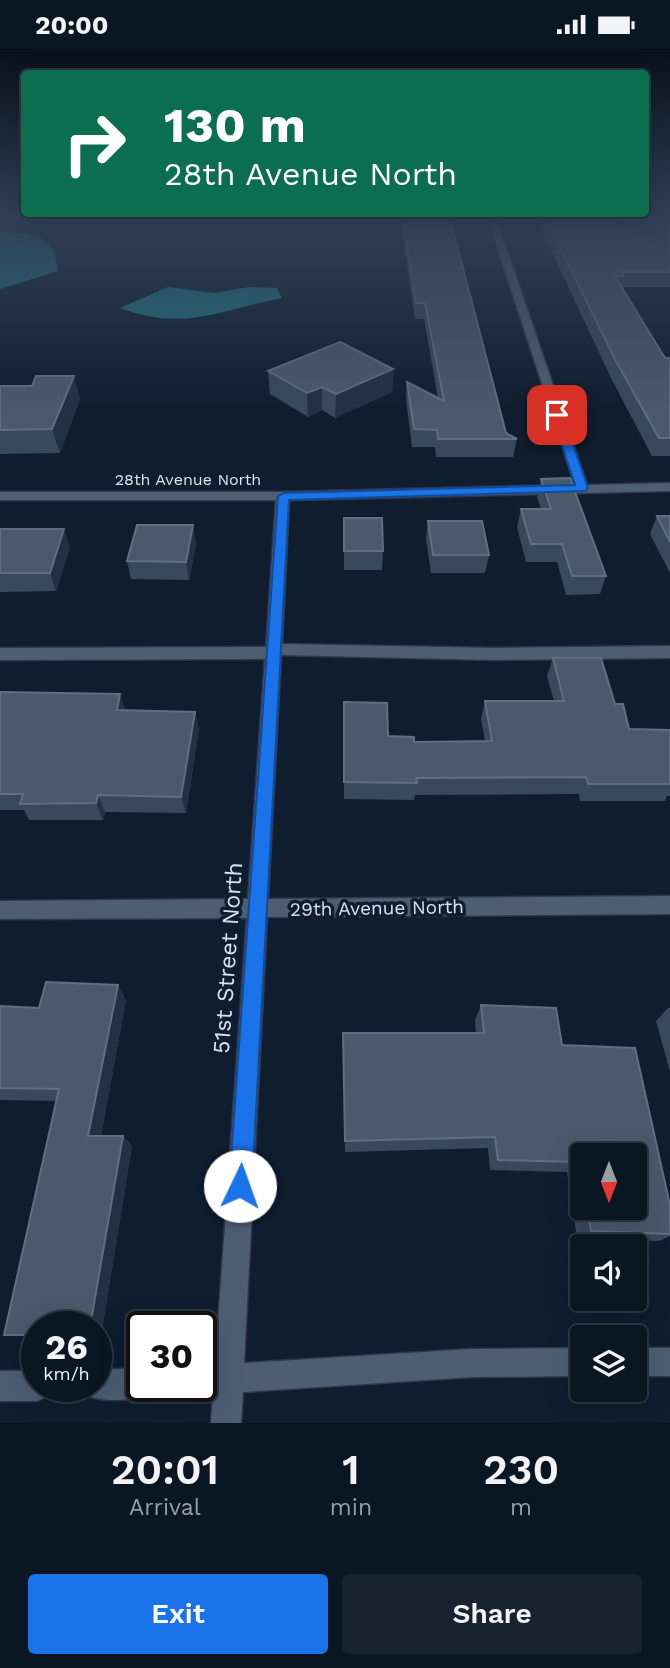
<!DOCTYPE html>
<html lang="en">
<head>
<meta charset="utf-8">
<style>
	:root { --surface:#0b1623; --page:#192330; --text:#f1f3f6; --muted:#9a9fa6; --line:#2b3541; --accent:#1a73e8 }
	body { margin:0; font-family:"Work Sans",sans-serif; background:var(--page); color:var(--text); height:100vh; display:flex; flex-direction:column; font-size:26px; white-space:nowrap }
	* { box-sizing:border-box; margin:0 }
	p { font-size:23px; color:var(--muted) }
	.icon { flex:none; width:38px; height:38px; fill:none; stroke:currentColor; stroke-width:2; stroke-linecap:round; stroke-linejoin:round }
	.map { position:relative; height:1374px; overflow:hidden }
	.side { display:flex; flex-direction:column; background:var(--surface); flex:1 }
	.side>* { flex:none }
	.hud { position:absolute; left:21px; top:21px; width:628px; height:147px; border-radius:7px; box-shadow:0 7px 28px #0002,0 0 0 2px var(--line); background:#0b6e4f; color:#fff; overflow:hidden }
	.needle { width:46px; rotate:180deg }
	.fabs { position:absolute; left:570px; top:1094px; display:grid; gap:14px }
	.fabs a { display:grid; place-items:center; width:77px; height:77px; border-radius:7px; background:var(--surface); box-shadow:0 7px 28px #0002,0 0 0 2px var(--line); font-size:35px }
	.speed { position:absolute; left:21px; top:1262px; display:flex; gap:14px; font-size:35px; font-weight:700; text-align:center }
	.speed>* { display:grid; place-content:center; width:91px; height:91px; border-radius:50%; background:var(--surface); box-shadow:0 7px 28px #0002,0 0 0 2px var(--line); line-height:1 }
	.speed small { font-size:18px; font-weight:400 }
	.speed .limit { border:4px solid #111; border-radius:10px; background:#fff; color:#111 }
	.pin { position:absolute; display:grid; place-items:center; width:60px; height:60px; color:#fff; margin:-30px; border-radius:14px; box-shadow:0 4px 10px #0006 }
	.me { position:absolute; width:77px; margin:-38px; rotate:3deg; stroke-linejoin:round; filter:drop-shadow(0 0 5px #0008) }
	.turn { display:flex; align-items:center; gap:24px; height:147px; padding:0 28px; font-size:32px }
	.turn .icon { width:91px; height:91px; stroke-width:2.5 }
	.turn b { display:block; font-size:49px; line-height:60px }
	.eta { display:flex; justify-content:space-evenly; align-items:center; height:119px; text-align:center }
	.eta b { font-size:42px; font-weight:600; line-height:49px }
	.primary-button { display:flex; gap:14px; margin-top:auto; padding:14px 28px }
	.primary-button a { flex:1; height:80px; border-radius:7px; background:var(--accent); color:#fff; font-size:28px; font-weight:600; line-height:80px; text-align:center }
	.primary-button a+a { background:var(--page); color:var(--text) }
	.status { display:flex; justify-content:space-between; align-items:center; height:49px; padding:0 35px; background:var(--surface); direction:ltr }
	.status svg { height:19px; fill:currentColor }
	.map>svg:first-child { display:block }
	.water { fill:#1e7680 }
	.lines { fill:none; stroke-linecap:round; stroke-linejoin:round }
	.minor-casing { stroke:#303746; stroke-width:3 }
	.minor { fill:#4d5e73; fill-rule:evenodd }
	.wall { fill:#39495c; fill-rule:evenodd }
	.shaded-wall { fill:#213043 }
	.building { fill:#4a596c; stroke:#606e80; stroke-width:2 }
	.route { fill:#1a73e8; stroke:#114b97; stroke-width:2 }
	.labels { text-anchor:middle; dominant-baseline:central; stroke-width:7; stroke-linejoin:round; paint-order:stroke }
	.far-street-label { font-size:16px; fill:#d8e2ee; stroke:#0f1d2f }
	.street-label { font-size:19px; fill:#d8e2ee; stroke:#0f1d2f }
	.near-street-label { font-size:23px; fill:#d8e2ee; stroke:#0f1d2f }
</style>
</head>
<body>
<div class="status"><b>20:00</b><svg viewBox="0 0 49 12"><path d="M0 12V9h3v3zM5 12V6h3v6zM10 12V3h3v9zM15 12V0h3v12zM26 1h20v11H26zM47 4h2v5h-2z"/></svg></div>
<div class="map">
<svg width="670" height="1374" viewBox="0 0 670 1374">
	<rect width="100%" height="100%" fill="#0f1d2f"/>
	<!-- water -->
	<g class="water">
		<polygon points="0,182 38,186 54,202 58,222 0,240"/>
		<path d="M168,238L214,244L249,238L277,239L282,249C219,261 185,283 120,259Z"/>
	</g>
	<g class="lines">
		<!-- minor casing -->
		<g class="minor-casing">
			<g id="minor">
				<polygon points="488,169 496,169 587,436 670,434 670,442 289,451 282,595 495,599 670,597 670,609 495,611 281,606 268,850 670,847 670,865 267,868 244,1314 472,1300 583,1299 583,1327 472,1328 243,1343 241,1374 211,1374 213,1345 201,1346 191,1341 189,1337 201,1337 201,1316 215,1316 247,869 0,870 0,852 248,850 265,610 0,611 0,599 266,598 276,451 0,451 0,443 283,443 575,436"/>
				<rect x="635" y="1299" width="35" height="28"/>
				<path d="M142,1319V1337H155L152,1344C134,1352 104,1354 86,1346L82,1337H96V1321Z"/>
				<polygon points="0,1322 37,1322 37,1337 52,1337 47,1347 37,1352 0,1352"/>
			</g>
		</g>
		<!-- minor -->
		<use href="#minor" class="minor"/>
	</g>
	<!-- wall -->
	<g class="wall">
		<polygon points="400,169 450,169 506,384 517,390 513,408 436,408 435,398 412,398 406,350 407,333 438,349 424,270 415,270"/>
		<polygon points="536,169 670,169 670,238 622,238 665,309 670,309 670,407 652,407 612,331"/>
		<polygon points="393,320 392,343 335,369 322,361 308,368 270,345 268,322"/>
		<polygon points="0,337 32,337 80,350 60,404 0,405"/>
		<polygon points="541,430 606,527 600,545 566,546 557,513 526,513 517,478 521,460 541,460 537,448"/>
		<polygon points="657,467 670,467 670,524 650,485"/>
		<polygon points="344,469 383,502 382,521 344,521"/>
		<polygon points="428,472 489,506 485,524 431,524 426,490"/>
		<polygon points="193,476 196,495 189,531 131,530 127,512"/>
		<polygon points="0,480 70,498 56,542 0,543"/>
		<polygon points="553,609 615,655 629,680 670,681 670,747 667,747 665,752 580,752 579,745 415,746 414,751 344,750 344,653 388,687 414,693 485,692 481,670 485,652 554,652 547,627"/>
		<polygon points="0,643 125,661 195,663 199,680 186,764 105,763 103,771 29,771 24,761 0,761"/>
		<polygon points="126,951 101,1087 123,1087 132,1097 101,1287 96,1287 96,1278 37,1278 37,1287 4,1286 56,1052 0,1051 0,957 39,959"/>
		<path d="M481,956L562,996L670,1185V1187L659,1192L577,1189L567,1123L490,1121L488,1099L345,1103L343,984H476L475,972ZM583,1106L635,1158H583Z"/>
		<polygon points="668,959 670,959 670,1023 656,972"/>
	</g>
	<!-- shaded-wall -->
	<g class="shaded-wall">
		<polygon points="393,320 392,343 335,369 336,345"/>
		<polygon points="74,327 80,350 60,404 52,380"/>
		<polygon points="322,338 322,361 308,368 307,344"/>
		<polygon points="193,476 196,495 189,531 186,513"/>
		<polygon points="64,480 70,498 56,542 50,524"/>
		<polygon points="120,645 126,663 117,661"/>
		<polygon points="195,663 199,680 186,764 181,748"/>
		<polygon points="98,746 105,763 103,771 96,754"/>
		<polygon points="118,936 126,951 99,1097 88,1087"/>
		<polygon points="123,1087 132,1097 101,1287 96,1287 96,1278 90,1278"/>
	</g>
	<!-- building -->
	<g class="building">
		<polygon points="403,169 450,169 506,384 517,390 438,390 437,381 414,380 407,333 444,352 425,254 416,254"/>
		<polygon points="545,169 670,169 670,223 621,223 624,227 615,227 665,309 670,309 670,389 659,389 617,314"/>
		<polygon points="340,293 393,320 336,345 322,338 307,344 268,322"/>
		<polygon points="36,327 74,327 52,380 0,381 0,337 32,337"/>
		<polygon points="570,429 606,527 572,527 562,495 531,495 521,460 551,460 541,430"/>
		<polygon points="657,467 670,467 670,493"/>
		<polygon points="344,469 382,469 383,502 344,502"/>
		<polygon points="428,472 482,472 489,506 433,506"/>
		<polygon points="137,476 193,476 186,513 127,512"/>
		<polygon points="0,480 64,480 50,524 0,524"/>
		<polygon points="553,609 601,609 615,655 623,655 629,680 670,681 670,735 588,735 586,728 416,729 417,734 344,733 344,653 387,654 388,687 414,688 414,693 492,692 485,652 564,652"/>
		<polygon points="0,643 120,645 117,661 195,663 181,748 98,746 96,754 20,755 23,745 0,745"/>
		<polygon points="46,933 118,936 88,1087 123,1087 90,1278 37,1278 37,1286 4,1286 59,1040 0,1039 0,957 39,959"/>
		<polygon points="481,956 556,959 562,996 635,999 670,1156 670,1185 591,1182 587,1158 635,1158 635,1106 583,1106 583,1134 579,1113 498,1111 495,1088 345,1092 343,984 484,984"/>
	</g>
	<!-- sky -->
	<linearGradient id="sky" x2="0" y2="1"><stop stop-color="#08101a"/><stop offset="0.47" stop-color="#314058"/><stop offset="1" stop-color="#314058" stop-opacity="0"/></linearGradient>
	<rect width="670" height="361" fill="url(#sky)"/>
	<!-- route -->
	<polygon class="route" points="557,362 563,366 588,439 586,442 289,451 252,1137 249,1145 240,1148 232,1145 229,1137 278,447 284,444 575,436 552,366"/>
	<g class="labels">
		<!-- far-street labels -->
		<g class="far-street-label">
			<text x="188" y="430">28th Avenue North</text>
		</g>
		<!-- street labels -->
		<g class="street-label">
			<text transform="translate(377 859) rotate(-1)">29th Avenue North</text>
		</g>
		<!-- near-street labels -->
		<g class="near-street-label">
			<text transform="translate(228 909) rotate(-86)">51st Street North</text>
		</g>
	</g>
</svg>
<div class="fabs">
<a><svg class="needle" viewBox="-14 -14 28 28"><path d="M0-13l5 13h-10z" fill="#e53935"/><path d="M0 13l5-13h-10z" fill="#9a9fa6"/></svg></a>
<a><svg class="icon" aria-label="sound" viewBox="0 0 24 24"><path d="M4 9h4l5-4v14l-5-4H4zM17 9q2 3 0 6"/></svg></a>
<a><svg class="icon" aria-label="layers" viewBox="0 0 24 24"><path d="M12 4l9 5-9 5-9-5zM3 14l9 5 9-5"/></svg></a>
</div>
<div class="speed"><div>26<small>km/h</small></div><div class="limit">30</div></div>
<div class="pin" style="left:557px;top:366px;background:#d93025"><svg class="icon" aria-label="arrive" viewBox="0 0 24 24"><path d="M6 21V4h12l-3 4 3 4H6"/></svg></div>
<svg class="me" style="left:240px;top:1137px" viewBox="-20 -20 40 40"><circle r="19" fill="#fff"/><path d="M0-13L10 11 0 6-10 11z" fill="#1a73e8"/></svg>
<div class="hud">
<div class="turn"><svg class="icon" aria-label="right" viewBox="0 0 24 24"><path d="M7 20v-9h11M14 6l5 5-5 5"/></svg><div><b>130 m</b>28th Avenue North</div></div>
</div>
</div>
<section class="side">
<div class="eta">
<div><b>20:01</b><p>Arrival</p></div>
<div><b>1</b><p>min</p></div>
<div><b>230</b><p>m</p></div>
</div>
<div class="primary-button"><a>Exit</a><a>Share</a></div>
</section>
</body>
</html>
